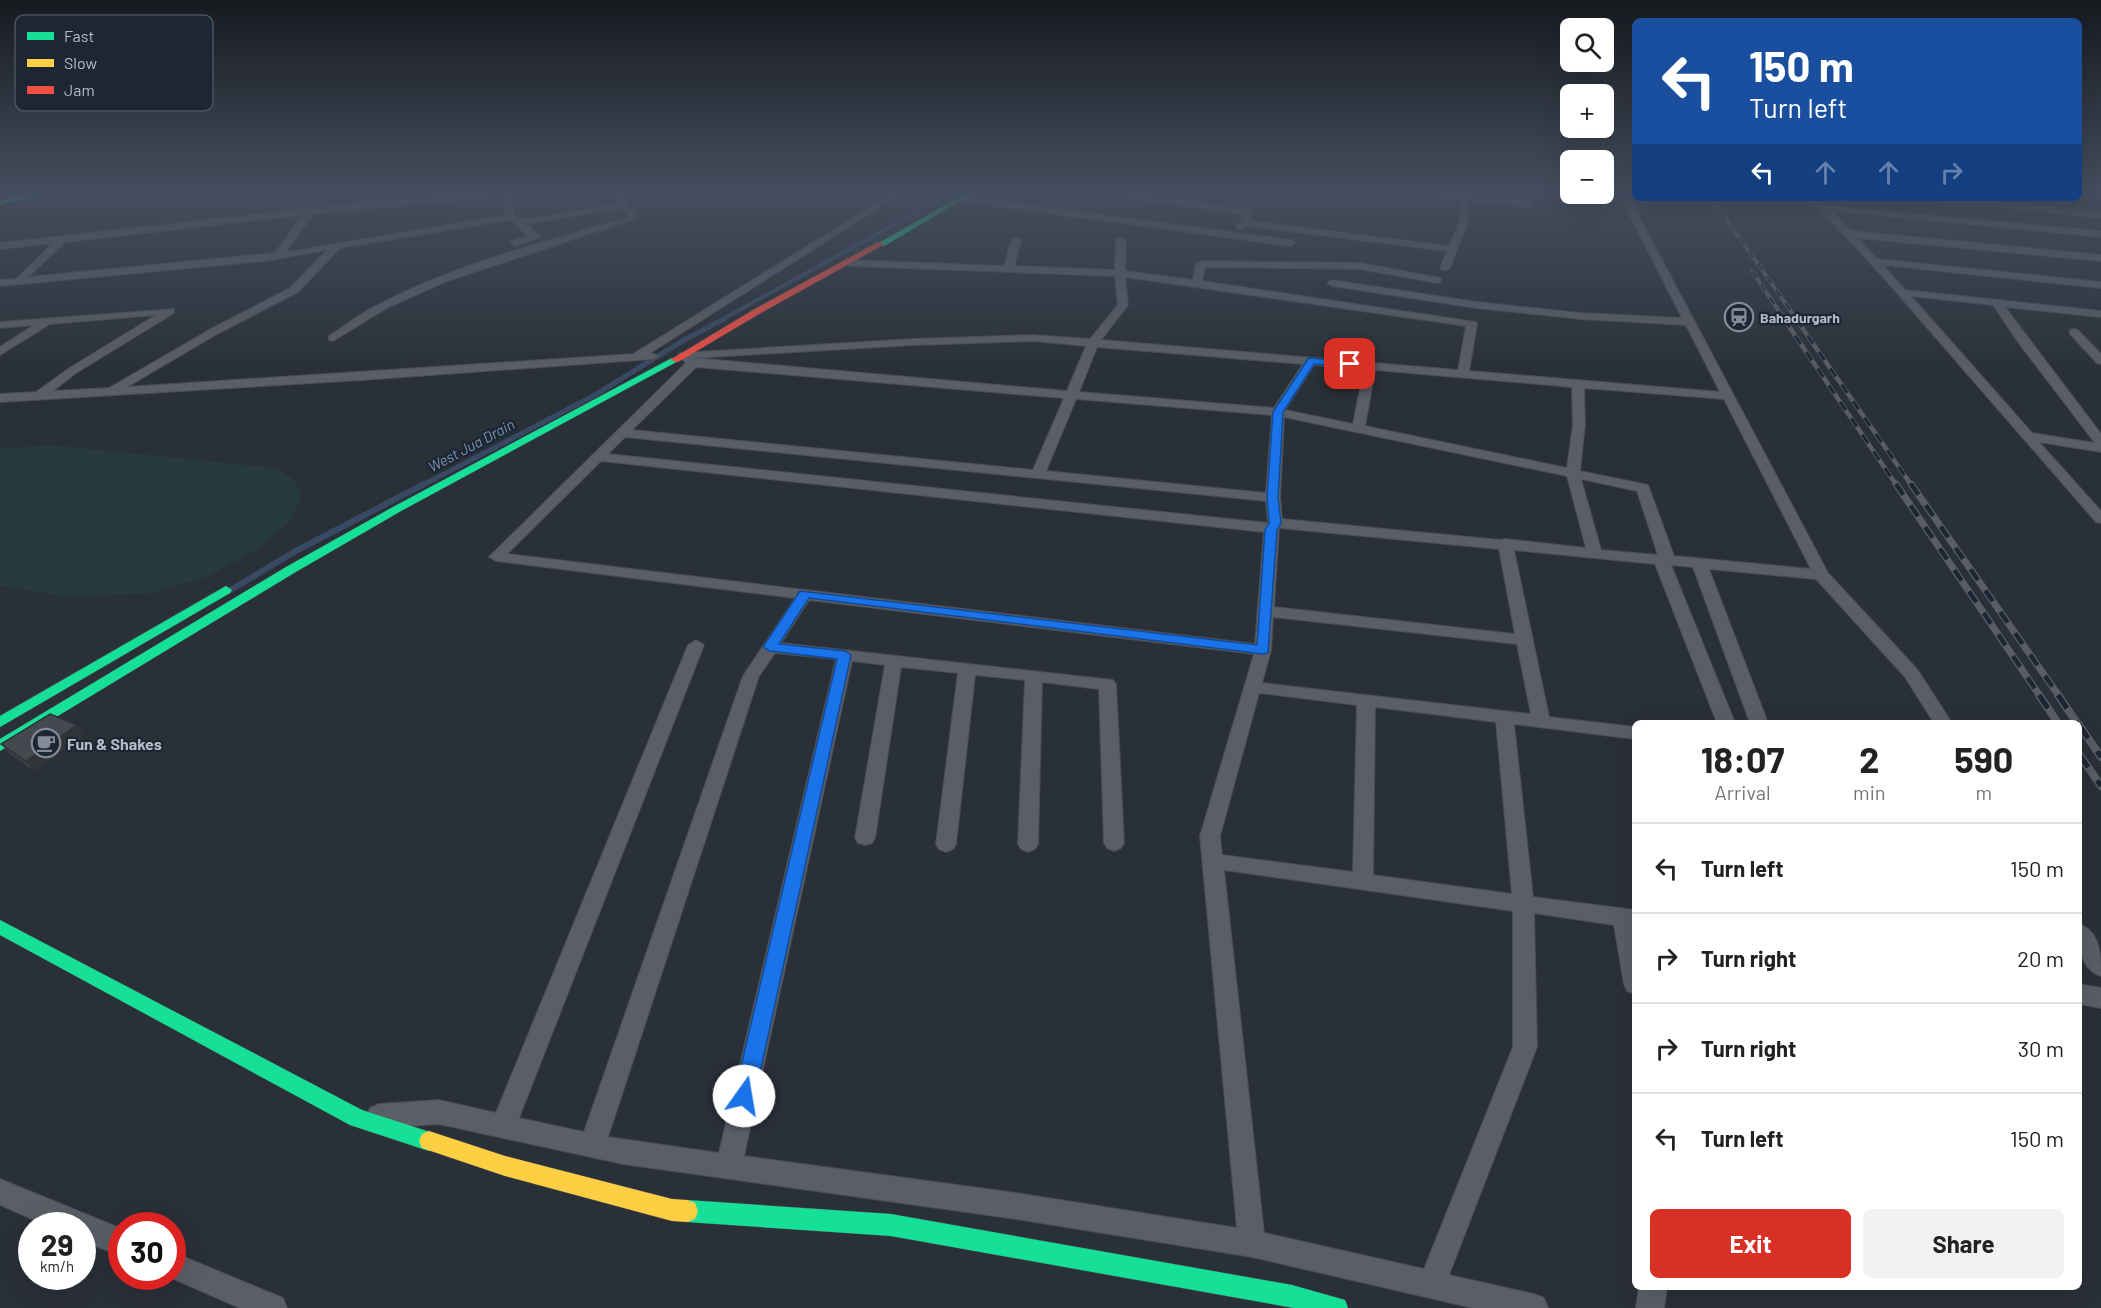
<!DOCTYPE html>
<html lang="en">
<head>
<meta charset="utf-8">
<style>
	:root { --surface:#fff; --page:#f2f2f2; --text:#222; --muted:#767676; --line:#e0e0e0; --accent:#d93025 }
	body { margin:0; font-family:Barlow,sans-serif; background:var(--page); color:var(--text); height:100vh; display:flex; flex-direction:column; font-size:22px; white-space:nowrap }
	* { box-sizing:border-box; margin:0 }
	p { font-size:20px; color:var(--muted) }
	.icon { flex:none; width:33px; height:33px; fill:none; stroke:currentColor; stroke-width:2; stroke-linecap:round; stroke-linejoin:round }
	.map { position:relative; flex:1; overflow:hidden }
	.side { position:absolute; left:1632px; top:720px; width:450px; height:570px; display:flex; flex-direction:column; background:var(--surface); border-radius:9px; box-shadow:0 6px 24px #0002 }
	.side>* { flex:none }
	.guide { position:absolute; left:1632px; top:18px; width:450px; height:183px; border-radius:9px; box-shadow:0 6px 24px #0002; background:#1a4fa0; color:#fff; overflow:hidden }
	.tools { position:absolute; left:1560px; top:18px; display:grid; gap:12px }
	.tools a { display:grid; place-items:center; width:54px; height:54px; border-radius:9px; background:var(--surface); box-shadow:0 6px 24px #0002; font-size:30px }
	.speed { position:absolute; left:18px; top:1212px; display:flex; gap:12px; font-size:30px; font-weight:700; text-align:center }
	.speed>* { display:grid; place-content:center; width:78px; height:78px; border-radius:50%; background:var(--surface); box-shadow:0 6px 24px #0002; line-height:1 }
	.speed small { font-size:15px; font-weight:400 }
	.speed .limit { border:9px solid #d22; background:#fff; color:#111 }
	.pin { position:absolute; display:grid; place-items:center; width:51px; height:51px; color:#fff; margin:-26px; border-radius:12px; box-shadow:0 3px 9px #0006 }
	.me { position:absolute; width:66px; margin:-33px; rotate:13deg; stroke-linejoin:round; filter:drop-shadow(0 0 4px #0008) }
	.turn { display:flex; align-items:center; gap:21px; height:126px; padding:0 18px; font-size:27px }
	.turn .icon { width:78px; height:78px; stroke-width:2.5 }
	.turn b { display:block; font-size:42px; line-height:51px }
	.lanes { display:flex; align-items:center; height:57px; padding:0 18px; background:#0003; justify-content:center; gap:30px; direction:ltr }
	.lanes .off { opacity:.35 }
	.eta { display:flex; justify-content:space-evenly; align-items:center; height:102px; text-align:center }
	.eta b { font-size:36px; font-weight:700; line-height:42px }
	.action { display:flex; gap:12px; margin-top:auto; padding:12px 18px }
	.action a { flex:1; height:69px; border-radius:9px; background:var(--accent); color:#fff; font-size:24px; font-weight:700; line-height:69px; text-align:center }
	.action a+a { background:var(--page); color:var(--text) }
	ul { padding:0; list-style:none }
	li { display:flex; align-items:center; gap:18px; height:90px; padding:0 18px; border-top:2px solid var(--line) }
	li div { flex:1 }
	li b { display:block; font-size:22px }
	li em { font-style:normal }
	.map>svg:first-child { display:block }
	.green { fill:#273a3e }
	.lines { fill:none; stroke-linecap:round; stroke-linejoin:round }
	.stream-far2 { stroke:#384963; stroke-width:4 }
	.stream-far1 { stroke:#384963; stroke-width:5 }
	.stream { stroke:#384963; stroke-width:6 }
	.street-casing { stroke:#484c53; stroke-width:2 }
	.fast-casing { stroke:#484c53; stroke-width:1 }
	.slow-casing { stroke:#484c53; stroke-width:1 }
	.jam-casing { stroke:#484c53; stroke-width:1 }
	.street { fill:#5a5e66; fill-rule:evenodd }
	.fast { fill:#16e098; fill-rule:evenodd }
	.slow { fill:#ffcf43; fill-rule:evenodd }
	.jam { fill:#f24e42; fill-rule:evenodd }
	.rail-far3-casing { stroke:#595d64; stroke-width:4 }
	.rail-far2-casing { stroke:#595d64; stroke-width:4.5 }
	.rail-far1-casing { stroke:#595d64; stroke-width:7 }
	.rail-casing { stroke:#595d64; stroke-width:8 }
	.rail-far3 { stroke:#1d2633; stroke-width:2; stroke-dasharray:8; stroke-linecap:butt }
	.rail-far2 { stroke:#1d2633; stroke-width:3; stroke-dasharray:10; stroke-linecap:butt }
	.rail-far1 { stroke:#1d2633; stroke-width:4.5; stroke-dasharray:13; stroke-linecap:butt }
	.rail { stroke:#1d2633; stroke-width:5; stroke-dasharray:16; stroke-linecap:butt }
	.wall { fill:#3a3f45 }
	.shaded-wall { fill:#303338 }
	.building { fill:#444950; stroke:#303338; stroke-width:1.5 }
	.route { fill:#1a73e8; stroke:#114b97; stroke-width:1.5 }
	.labels { text-anchor:middle; dominant-baseline:central; stroke-width:4.5; stroke-linejoin:round; paint-order:stroke }
	.far-poi-label { font-size:14px; font-weight:bold; fill:#b4bcc9; stroke:#1d2633; text-anchor:start }
	.far-water-label { font-size:15px; font-style:italic; fill:#7c92b1; stroke:#1d2633 }
	.poi-label { font-size:16px; font-weight:bold; fill:#b4bcc9; stroke:#1d2633; text-anchor:start }
	.key { fill:#1d2633; stroke:#4a5360; stroke-width:1.5 }
	.key-label { font-size:16px; fill:#b4bcc9 }
</style>
</head>
<body>
<div class="map">
<svg width="2101" height="1308" viewBox="0 0 2101 1308">
	<rect width="100%" height="100%" fill="#2a3038"/>
	<!-- green -->
	<polygon class="green" points="52,445 275,468 293,479 303,494 291,520 256,550 205,578 150,593 69,597 0,586 0,449"/>
	<g class="lines">
		<!-- stream-far2 -->
		<polyline class="stream-far2" points="721,320 957,190"/>
		<!-- stream-far1 -->
		<polyline class="stream-far1" points="421,486 595,395 686,339 724,319"/>
		<!-- stream -->
		<polyline class="stream" points="229,591 294,552 424,484"/>
		<!-- street casing -->
		<g class="street-casing">
			<g id="street">
				<path d="M520,190H550L546,192L511,195L515,216L520,220L619,204L610,190H618L638,218L447,281L387,308L333,341L329,340V336C345,326 359,314 376,306C455,264 544,242 629,217L623,208L526,224L541,237L515,246L510,243L512,241L529,236L509,220L340,248L298,292L217,334L127,387L633,354L898,190H907L650,353L659,356L653,359L362,380L0,402V394L36,392L68,369L156,315L50,324L0,355V347L34,325L0,328V322L174,309V313L76,373L53,391L109,388L209,330L290,288L327,250L265,261L0,286V280L16,279L53,243L0,249V243L366,202ZM502,196L506,215L286,252L313,214ZM303,215L275,253L28,277L65,242Z"/>
				<polygon points="1078,190 1098,190 1247,209 1251,212 1250,221 1449,246 1460,221 1460,200 1374,192 1370,190 1398,190 1528,201 1532,204 1528,207 1468,201 1468,221 1450,268 1445,271 1440,268 1447,251 1247,226 1240,230 1236,227 1241,222 1242,214 1082,192"/>
				<polygon points="1204,190 1228,192 1233,190 1242,190 1230,198 1201,195 1201,191"/>
				<path d="M1617,190H1625L1828,573L1917,669L1952,723H1934L1905,677L1816,579L1709,569L1768,723H1750L1693,567L1671,565L1735,723H1717L1655,564L1514,550L1549,717L1635,727V739L1514,724L1533,897L1635,910V994L1627,991L1624,984L1614,925L1534,913L1537,1047L1449,1275L1534,1294L1544,1298L1548,1308H1473L1252,1257L1016,1219L623,1164L439,1124L379,1128L370,1124L367,1116L370,1108L379,1104L439,1100L496,1113L688,645L696,640L704,645L519,1118L584,1132L743,676L795,598L496,561L489,557L686,363L678,355L680,353L913,339L1033,335L1090,339L1118,305L1115,276L850,266L845,263L850,260L1004,266L1011,241L1016,238L1021,241L1014,266L1115,270L1116,240L1121,237L1126,240L1125,271L1193,280L1196,264L1201,261L1360,263L1441,278V282L1437,283L1360,269L1205,267L1202,281L1476,322L1477,324L1469,371L1720,392L1686,325L1581,319L1476,308L1332,286L1327,283L1332,280L1476,302L1581,313L1682,318ZM1125,277L1466,326L1458,370L1101,340L1128,305ZM1033,341L1086,346L1067,391L694,358L913,345ZM1097,347L1303,364L1274,408L1079,392ZM1314,365L1364,369L1353,424L1285,410ZM696,367L1064,398L1033,470L632,430ZM1375,370L1572,387L1573,425L1567,468L1365,426ZM1584,388L1724,399L1811,569L1674,556L1648,485L1580,471L1585,425ZM1076,399L1272,415L1266,493L1046,471ZM1284,417L1567,476L1586,548L1505,539L1500,540L1282,519L1280,498ZM625,437L1266,501L1268,523L608,454ZM601,461L1264,532L1255,644L507,554ZM1581,479L1637,491L1658,555L1601,550ZM1279,528L1499,549L1515,634L1274,607ZM809,600L1254,654L1200,836L1237,1228L1016,1193L744,1156L852,661L885,665L855,838L858,843L865,845L872,843L875,838L901,667L958,673L936,844L939,849L946,852L953,849L956,844L975,675L1025,680L1018,844L1021,849L1028,852L1035,849L1038,844L1042,682L1099,689L1104,843L1107,848L1114,851L1121,848L1124,843L1116,684L1113,680L781,643ZM1273,617L1517,644L1531,714L1262,683L1271,650ZM775,653L836,659L719,1153L608,1137L759,676ZM1259,693L1357,705L1353,872L1222,855L1220,836ZM1375,707L1496,722L1512,894L1373,875ZM1224,870L1513,911V1047L1424,1269L1264,1233Z"/>
				<polygon points="961,196 1290,240 1295,243 1290,246 958,201 957,199"/>
				<path d="M1810,198H1819L1826,206L2101,231V237L1832,211L1851,231L2101,255V261L1857,238L1877,259L2101,282V288L1883,265L1905,290L2101,311V317L2005,307L2101,434V452L2039,442L2101,511V523L2096,522L1884,278ZM1911,296L1993,305L2018,342L2095,443L2032,433Z"/>
				<polygon points="1936,198 1964,198 2101,212 2101,218 1940,201"/>
				<polygon points="2074,329 2078,330 2101,354 2101,364 2097,363 2070,334 2070,330"/>
				<path d="M2079,924C2101,932 2101,957 2101,976C2079,969 2079,944 2079,924Z"/>
				<polygon points="2079,984 2101,988 2101,1008 2079,1004"/>
				<polygon points="0,1179 122,1229 122,1256 82,1241 82,1226 48,1226 0,1205"/>
				<polygon points="172,1252 283,1298 287,1308 240,1308 167,1276 172,1276"/>
				<polygon points="1639,1287 1667,1287 1664,1308 1636,1308"/>
			</g>
		</g>
		<!-- fast casing -->
		<g class="fast-casing">
			<g id="fast">
				<polygon points="44,190 54,190 0,205 0,201"/>
				<polygon points="972,190 979,190 884,246 877,244"/>
				<polygon points="672,358 680,360 401,511 294,573 0,751 0,739 286,567 393,507"/>
				<polygon points="226,586 232,590 230,593 0,727 0,716"/>
				<polygon points="0,920 362,1110 436,1134 439,1141 436,1148 429,1151 350,1125 0,935"/>
				<polygon points="687,1200 891,1214 1292,1285 1345,1300 1348,1308 1294,1308 891,1236 687,1222 679,1219 676,1211 679,1203"/>
			</g>
		</g>
		<!-- slow casing -->
		<g class="slow-casing">
			<polygon id="slow" points="429,1131 505,1156 672,1199 687,1200 695,1203 698,1211 695,1219 687,1222 672,1221 505,1176 422,1148 419,1141 422,1134"/>
		</g>
		<!-- jam casing -->
		<g class="jam-casing">
			<polygon id="jam" points="878,242 885,244 759,314 678,362 670,360 753,310"/>
		</g>
		<!-- street -->
		<use href="#street" class="street"/>
		<!-- fast -->
		<use href="#fast" class="fast"/>
		<!-- slow -->
		<use href="#slow" class="slow"/>
		<!-- jam -->
		<use href="#jam" class="jam"/>
		<!-- rail-far3 casing -->
		<g class="rail-far3-casing">
			<g id="rail-far3">
				<polyline points="0,198 33,190"/>
				<polyline points="1712,198 1797,320"/>
				<polyline points="1752,271 1785,320"/>
			</g>
		</g>
		<!-- rail-far2 casing -->
		<g class="rail-far2-casing">
			<g id="rail-far2">
				<polyline points="1784,319 1897,486"/>
				<polyline points="1796,319 1912,486"/>
			</g>
		</g>
		<!-- rail-far1 casing -->
		<g class="rail-far1-casing">
			<g id="rail-far1">
				<polyline points="1896,484 2040,696"/>
				<polyline points="1911,484 2059,696"/>
			</g>
		</g>
		<!-- rail casing -->
		<g class="rail-casing">
			<g id="rail">
				<polyline points="2039,695 2058,723"/>
				<polyline points="2058,695 2077,723"/>
				<polyline points="2079,725 2101,757"/>
				<polyline points="2079,754 2101,786"/>
			</g>
		</g>
		<!-- rail-far3 -->
		<use href="#rail-far3" class="rail-far3"/>
		<!-- rail-far2 -->
		<use href="#rail-far2" class="rail-far2"/>
		<!-- rail-far1 -->
		<use href="#rail-far1" class="rail-far1"/>
		<!-- rail -->
		<use href="#rail" class="rail"/>
	</g>
	<!-- wall -->
	<polygon class="wall" points="77,725 85,735 34,771 10,754 1,744"/>
	<!-- shaded-wall -->
	<polygon class="shaded-wall" points="77,725 85,735 34,771 26,761"/>
	<!-- building -->
	<polygon class="building" points="50,714 77,725 26,761 1,744"/>
	<!-- sky -->
	<linearGradient id="sky" x2="0" y2="1"><stop stop-color="#171a1f"/><stop offset="0.51" stop-color="#444e5e"/><stop offset="1" stop-color="#444e5e" stop-opacity="0"/></linearGradient>
	<rect width="2101" height="373" fill="url(#sky)"/>
	<!-- route -->
	<polygon class="route" points="1311,358 1350,362 1355,364 1350,367 1314,364 1283,412 1278,498 1281,523 1277,530 1268,653 1263,654 809,598 779,644 845,651 851,655 755,1096 752,1103 744,1106 737,1103 734,1096 837,659 770,651 763,647 800,591 1257,645 1265,530 1269,523 1267,498 1273,412 1308,359"/>
	<!-- icons -->
	<defs>
		<g id="station-ring" transform="scale(1.5)"><circle r="9.5" fill="#1d2633" stroke="#848b96" stroke-width="1.5"/><path d="M-3-6H3Q5-6 5-4V2Q5 4 3 4L4.5 6H3L1.5 4h-3L-3 6H-4.5L-3 4Q-5 4-5 2V-4Q-5-6-3-6ZM-3.5-4v3h7v-3ZM-3.5 1v1.5H-2V1ZM2 1v1.5H3.5V1Z" fill="#848b96"/></g>
		<g id="cafe-ring" transform="scale(1.5)"><circle r="9.5" fill="#1d2633" stroke="#848b96" stroke-width="1.5"/><path d="M-5.5-4.5H6V0H3Q3 3.5 0 3.5H-2.5Q-5.5 3.5-5.5 0ZM3-3.2v2h1.7v-2ZM-6 4.5H4V6H-6Z" fill="#848b96"/></g>
	</defs>
	<g fill-rule="evenodd">
		<use href="#station-ring" x="1739" y="317"/>
		<use href="#cafe-ring" x="46" y="743"/>
	</g>
	<g class="labels">
		<!-- far-poi labels -->
		<g class="far-poi-label">
			<text x="1760" y="317">Bahadurgarh</text>
		</g>
		<!-- far-water labels -->
		<g class="far-water-label">
			<text transform="translate(471 445) rotate(-28)">West Jua Drain</text>
		</g>
		<!-- poi labels -->
		<g class="poi-label">
			<text x="67" y="743">Fun &amp; Shakes</text>
		</g>
	</g>
	<!-- legend -->
	<rect x="15" y="15" width="198" height="96" rx="9" class="key"/>
	<rect x="27" y="32" width="27" height="8" fill="#16e098"/>
	<rect x="27" y="59" width="27" height="8" fill="#ffcf43"/>
	<rect x="27" y="86" width="27" height="8" fill="#f24e42"/>
	<g class="key-label">
		<text x="64" y="42">Fast</text>
		<text x="64" y="69">Slow</text>
		<text x="64" y="96">Jam</text>
	</g>
</svg>
<div class="tools">
<a><svg class="icon" aria-label="search" viewBox="0 0 24 24"><circle cx="10" cy="10" r="6"/><path d="M15 15l6 6"/></svg></a>
<a>+</a>
<a>−</a>
</div>
<div class="speed"><div>29<small>km/h</small></div><div class="limit">30</div></div>
<div class="pin" style="left:1350px;top:364px;background:#d93025"><svg class="icon" aria-label="arrive" viewBox="0 0 24 24"><path d="M6 21V4h12l-3 4 3 4H6"/></svg></div>
<svg class="me" style="left:744px;top:1096px" viewBox="-20 -20 40 40"><circle r="19" fill="#fff"/><path d="M0-13L10 11 0 6-10 11z" fill="#1a73e8"/></svg>
<div class="guide">
<div class="turn"><svg class="icon" aria-label="left" viewBox="0 0 24 24"><path d="M17 20v-9H6M10 6l-5 5 5 5"/></svg><div><b>150 m</b>Turn left</div></div>
<div class="lanes"><svg class="icon" aria-label="left" viewBox="0 0 24 24"><path d="M17 20v-9H6M10 6l-5 5 5 5"/></svg><svg class="icon off" aria-label="ahead" viewBox="0 0 24 24"><path d="M12 20V5M6 11l6-6 6 6"/></svg><svg class="icon off" aria-label="ahead" viewBox="0 0 24 24"><path d="M12 20V5M6 11l6-6 6 6"/></svg><svg class="icon off" aria-label="right" viewBox="0 0 24 24"><path d="M7 20v-9h11M14 6l5 5-5 5"/></svg></div>
</div>
<section class="side">
<div class="eta">
<div><b>18:07</b><p>Arrival</p></div>
<div><b>2</b><p>min</p></div>
<div><b>590</b><p>m</p></div>
</div>
<ul>
<li><svg class="icon" aria-label="left" viewBox="0 0 24 24"><path d="M17 20v-9H6M10 6l-5 5 5 5"/></svg><div><b>Turn left</b></div><em>150 m</em></li>
<li><svg class="icon" aria-label="right" viewBox="0 0 24 24"><path d="M7 20v-9h11M14 6l5 5-5 5"/></svg><div><b>Turn right</b></div><em>20 m</em></li>
<li><svg class="icon" aria-label="right" viewBox="0 0 24 24"><path d="M7 20v-9h11M14 6l5 5-5 5"/></svg><div><b>Turn right</b></div><em>30 m</em></li>
<li><svg class="icon" aria-label="left" viewBox="0 0 24 24"><path d="M17 20v-9H6M10 6l-5 5 5 5"/></svg><div><b>Turn left</b></div><em>150 m</em></li>
</ul>
<div class="action"><a>Exit</a><a>Share</a></div>
</section>
</div>
</body>
</html>
